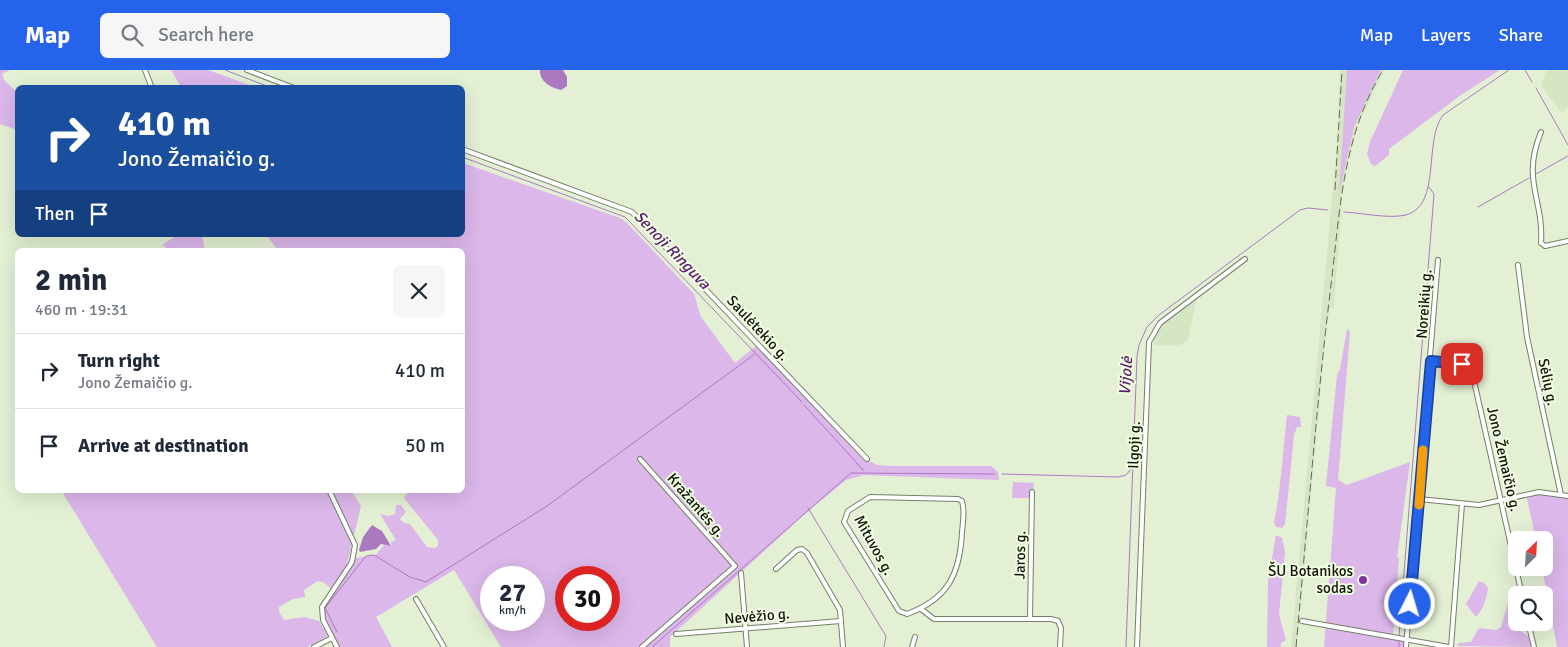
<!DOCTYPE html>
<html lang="en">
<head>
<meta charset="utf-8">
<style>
	:root { --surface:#fff; --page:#f6f6f7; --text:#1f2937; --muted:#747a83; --line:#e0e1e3; --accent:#2563eb }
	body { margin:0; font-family:Signika,sans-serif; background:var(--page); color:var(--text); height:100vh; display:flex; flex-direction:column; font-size:19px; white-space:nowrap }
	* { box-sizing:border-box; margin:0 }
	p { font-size:16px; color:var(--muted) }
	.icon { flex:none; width:28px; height:28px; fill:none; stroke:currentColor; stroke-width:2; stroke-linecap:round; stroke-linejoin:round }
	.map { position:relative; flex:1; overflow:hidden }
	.side { position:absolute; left:15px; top:178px; width:450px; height:245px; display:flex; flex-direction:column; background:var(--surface); border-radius:8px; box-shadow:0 5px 20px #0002 }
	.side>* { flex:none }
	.banner { position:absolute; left:15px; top:15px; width:450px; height:152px; border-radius:8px; box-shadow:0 5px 20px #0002; background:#1a4fa0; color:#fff; overflow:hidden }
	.needle { width:32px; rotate:24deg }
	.controls { position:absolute; left:1508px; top:461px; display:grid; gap:10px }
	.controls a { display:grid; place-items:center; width:45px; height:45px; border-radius:8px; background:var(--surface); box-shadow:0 5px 20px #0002; font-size:25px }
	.speed { position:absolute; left:480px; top:496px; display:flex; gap:10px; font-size:25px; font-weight:700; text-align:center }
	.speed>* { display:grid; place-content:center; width:65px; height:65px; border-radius:50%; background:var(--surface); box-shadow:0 5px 20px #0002; line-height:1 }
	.speed small { font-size:12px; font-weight:400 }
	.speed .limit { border:8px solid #d22; background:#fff; color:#111 }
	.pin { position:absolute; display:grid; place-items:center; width:42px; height:42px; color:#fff; margin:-21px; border-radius:10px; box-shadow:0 2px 8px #0006 }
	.me { position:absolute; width:55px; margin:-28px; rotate:5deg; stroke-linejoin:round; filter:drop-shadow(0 0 4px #0008) }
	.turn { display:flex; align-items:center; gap:18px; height:105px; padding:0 20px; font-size:22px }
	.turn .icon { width:65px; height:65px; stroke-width:2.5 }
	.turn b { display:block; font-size:35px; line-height:42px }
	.then { display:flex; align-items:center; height:48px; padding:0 20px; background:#0003; gap:10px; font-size:19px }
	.round { display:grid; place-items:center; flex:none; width:52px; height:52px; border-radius:8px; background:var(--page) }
	.headline { display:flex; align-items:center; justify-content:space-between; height:85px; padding:0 20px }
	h1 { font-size:30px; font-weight:800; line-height:38px }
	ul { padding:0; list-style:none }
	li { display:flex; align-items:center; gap:15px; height:75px; padding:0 20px; border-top:1px solid var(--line) }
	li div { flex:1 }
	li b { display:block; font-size:19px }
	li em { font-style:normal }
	header { display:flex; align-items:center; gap:30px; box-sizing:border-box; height:70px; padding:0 25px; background:var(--accent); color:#fff }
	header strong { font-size:24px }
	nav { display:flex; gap:28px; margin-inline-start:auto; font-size:18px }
	.search { width:350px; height:45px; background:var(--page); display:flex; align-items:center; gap:12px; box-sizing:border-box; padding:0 18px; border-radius:8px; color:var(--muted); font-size:19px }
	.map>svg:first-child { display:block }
	.built { fill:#d6e6c3 }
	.green { fill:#dbb7ea; fill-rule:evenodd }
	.water { fill:#ab79bf }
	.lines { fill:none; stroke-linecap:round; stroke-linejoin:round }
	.stream { stroke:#ab79bf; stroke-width:1 }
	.street-casing { stroke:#758168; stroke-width:6 }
	.street { stroke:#fff; stroke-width:4 }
	.rail { stroke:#626958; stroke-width:1; stroke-dasharray:8 4; stroke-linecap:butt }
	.route-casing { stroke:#184099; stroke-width:12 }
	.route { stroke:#2563eb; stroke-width:9 }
	.slow { stroke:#f59e0b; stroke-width:9 }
	.poi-dot { fill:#8332a1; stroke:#f0fde1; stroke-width:2 }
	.labels { text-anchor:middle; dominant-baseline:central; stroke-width:4; stroke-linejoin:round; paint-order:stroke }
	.street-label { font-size:15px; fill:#10140a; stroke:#f0fde1 }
	.poi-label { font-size:15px; fill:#10140a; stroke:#f0fde1; text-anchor:end }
	.water-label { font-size:16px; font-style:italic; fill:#5a1b70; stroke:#f0fde1 }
</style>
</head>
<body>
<header>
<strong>Map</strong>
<div class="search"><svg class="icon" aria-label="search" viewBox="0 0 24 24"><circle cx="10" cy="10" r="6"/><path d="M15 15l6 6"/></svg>Search here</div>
<nav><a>Map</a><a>Layers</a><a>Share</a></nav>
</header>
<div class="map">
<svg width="1568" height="577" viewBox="0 0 1568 577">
	<rect width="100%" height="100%" fill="#e3f0d4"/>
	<!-- built -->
	<g class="built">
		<polygon points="1340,0 1347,1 1340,115 1350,71 1360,41 1376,8 1381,0 1384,0 1357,57 1343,114 1334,238 1330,238 1327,251 1297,577 1291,577 1337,73"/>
		<polygon points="1546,0 1568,0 1568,37 1562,43 1541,16"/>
		<polygon points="1197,227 1188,269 1183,274 1173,276 1154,275 1154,271 1151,271 1161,254"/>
	</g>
	<!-- green -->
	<g class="green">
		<polygon points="0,0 10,0 2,4 4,10 17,22 17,60 0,54"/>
		<polygon points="171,0 208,0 255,17 181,17"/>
		<polygon points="1347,0 1381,0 1354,57 1339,123"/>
		<polygon points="1403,0 1500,0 1461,25 1389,79 1389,85 1375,96 1371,94 1367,84 1370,72"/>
		<path d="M463,93L620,148L627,153L694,224L701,247L735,293L756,276L867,390L877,395L891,396H991L998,402L999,410L864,405L846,410L807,442L670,567V577H501L454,500L376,547L392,577H340L327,554L323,538L352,495L355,488L376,485L384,475L391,476V472L396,470L380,444L389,446L395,444L396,435H401L406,442L400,449L404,453L410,454L427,477L435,478L438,476V470L404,428L407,423L405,420H462V180H278L266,165H462ZM491,508H534V550H491ZM566,508H609V550H566Z"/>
		<polygon points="177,165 202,165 205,180 169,180 162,175"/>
		<polygon points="1347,259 1350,262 1338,410 1347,415 1410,392 1397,488 1399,488 1393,568 1404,570 1404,577 1324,577 1336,418 1326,416 1337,305 1340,299"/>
		<path d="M1287,345L1300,347L1301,357H1297L1294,365L1285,454L1282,458L1276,457L1274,453C1281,418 1283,381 1287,345Z"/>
		<polygon points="1013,412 1034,413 1033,421 1030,421 1029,428 1012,428"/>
		<polygon points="61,420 351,420 361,436 346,499 331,519 325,513 318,511 304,520 305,527 293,529 279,537 279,542 284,550 305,547 319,551 328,566 307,577 157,577"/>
		<polygon points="1539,422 1568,426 1568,577 1557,577 1542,498 1544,470 1536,470 1526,424"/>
		<polygon points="1276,465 1282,468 1285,482 1279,544 1286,570 1281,573 1281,577 1267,577 1268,511"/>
		<path d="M1479,511L1484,513L1488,518C1487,527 1483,540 1476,547L1466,534Z"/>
		<polygon points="1516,525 1516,552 1518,553 1519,560 1528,566 1531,577 1457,576 1459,573 1471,572 1479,558 1496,560 1501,557 1510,526"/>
	</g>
	<!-- water -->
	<g class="water">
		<path d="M540,0H563L567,7V16L561,20C551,18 539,11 540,0Z"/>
		<polygon points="372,455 382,461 391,476 381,474 376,479 360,482 359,480 363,467"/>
	</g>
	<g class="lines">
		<!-- stream -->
		<g class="stream">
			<polyline points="225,0 272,18"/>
			<polyline points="1525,0 1532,12"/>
			<polyline points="1536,18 1568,75"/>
			<polyline points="462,87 625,147 802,332"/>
			<polyline points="1534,105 1568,86"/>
			<polyline points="1478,137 1529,108"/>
			<path d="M1344,142C1363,143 1388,149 1406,145C1442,135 1423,71 1443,45L1509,0"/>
			<polyline points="804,335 864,401"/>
			<polyline points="1002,404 1118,407 1126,405 1131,399"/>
			<polyline points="808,438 886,566 884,577"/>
			<polyline points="337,562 325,538 366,486 374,485 410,507 426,512 547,436 755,284"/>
			<polyline points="1399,566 1434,124 1429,117"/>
			<polyline points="652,577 851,403 994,404"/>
			<polyline points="1126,577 1137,287 1139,275 1147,257 1159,245 1300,140 1308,138 1328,140"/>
			<polyline points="1399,577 1399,572"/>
		</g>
		<!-- street casing -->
		<g class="street-casing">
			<g id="street">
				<polyline points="145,0 152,18"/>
				<polyline points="247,0 294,18"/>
				<path d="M1541,62C1521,111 1544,129 1541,173L1545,176L1568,171"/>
				<polyline points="462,79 632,142 867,389"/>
				<polyline points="1518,195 1527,267 1561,425"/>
				<path d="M1431,291C1444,293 1464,290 1472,302L1522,525"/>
				<polyline points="640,389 735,496 642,577"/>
				<polyline points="329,420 355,475 352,492 322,537 323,550 337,577"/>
				<path d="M870,427L958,429L962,431C965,441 963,452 962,462C960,504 948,529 907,544L899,541L844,452L848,441Z"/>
				<polyline points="1419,429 1479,435 1539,422 1568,426"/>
				<polyline points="776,499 797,480 802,479 807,483 840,540 843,577"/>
				<polyline points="741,503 747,577"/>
				<polyline points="416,529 444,577"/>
				<polyline points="921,539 934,549 1051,549 1058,551 1061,558 1060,577"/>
				<polyline points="1030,549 1032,422"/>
				<polyline points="1302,551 1449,577"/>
				<polyline points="1528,552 1534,577"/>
				<polyline points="676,564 841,551"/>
				<polyline points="314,577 332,568"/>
				<polyline points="912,577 915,567"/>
				<polyline points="1137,577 1149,272 1160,253 1245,189"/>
				<polyline points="1406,577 1438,190"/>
				<polyline points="1451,577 1462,434"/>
			</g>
		</g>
		<!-- street -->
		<use href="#street" class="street"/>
		<!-- rail -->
		<g class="rail">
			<polyline points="1335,120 1342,0"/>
			<path d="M1296,577C1307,459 1316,340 1330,223C1340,145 1341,69 1383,0"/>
		</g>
	</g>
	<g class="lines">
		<!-- route casing -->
		<g class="route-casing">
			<polyline id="route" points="1410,534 1431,291 1462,294"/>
		</g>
		<!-- route -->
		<use href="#route" class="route"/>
		<!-- slow -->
		<polyline class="slow" points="1419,435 1423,380"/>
	</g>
	<!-- markers -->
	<circle class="poi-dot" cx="1363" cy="510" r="5"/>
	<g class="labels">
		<!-- street labels -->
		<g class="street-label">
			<text transform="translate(1424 234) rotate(-86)">Noreikių g.</text>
			<text transform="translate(758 258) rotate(47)">Saulėtekio g.</text>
			<text transform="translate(1548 312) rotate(78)">Sėlių g.</text>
			<text transform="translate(1134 375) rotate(-88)">Ilgoji g.</text>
			<text transform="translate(1504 389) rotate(77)">Jono Žemaičio g.</text>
			<text transform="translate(696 435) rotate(49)">Kražantės g.</text>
			<text transform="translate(874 475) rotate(61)">Mituvos g.</text>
			<text transform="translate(1020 485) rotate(-89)">Jaros g.</text>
			<text transform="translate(757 546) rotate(-5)">Nevėžio g.</text>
		</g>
		<!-- poi labels -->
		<g class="poi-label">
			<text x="1353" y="501">ŠU Botanikos<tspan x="1353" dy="17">sodas</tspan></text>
		</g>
		<!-- water labels -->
		<g class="water-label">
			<text transform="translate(672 180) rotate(46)">Senoji Ringuva</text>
			<text transform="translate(1126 306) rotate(-86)">Vijolė</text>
		</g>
	</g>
</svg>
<div class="controls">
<a><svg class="needle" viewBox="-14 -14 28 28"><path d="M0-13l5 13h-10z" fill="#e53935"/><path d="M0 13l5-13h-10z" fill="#747a83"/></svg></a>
<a><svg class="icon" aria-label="search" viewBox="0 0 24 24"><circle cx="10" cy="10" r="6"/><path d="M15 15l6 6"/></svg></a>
</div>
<div class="speed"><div>27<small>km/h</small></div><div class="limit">30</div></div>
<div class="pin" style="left:1462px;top:294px;background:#d93025"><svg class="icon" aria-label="arrive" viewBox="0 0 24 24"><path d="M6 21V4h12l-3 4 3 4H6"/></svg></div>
<svg class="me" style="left:1410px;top:534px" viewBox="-20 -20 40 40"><circle r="17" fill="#2563eb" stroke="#fff" stroke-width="3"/><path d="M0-11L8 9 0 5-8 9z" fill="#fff"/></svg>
<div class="banner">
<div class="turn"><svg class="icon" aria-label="right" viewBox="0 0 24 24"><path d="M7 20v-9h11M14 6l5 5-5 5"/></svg><div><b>410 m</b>Jono Žemaičio g.</div></div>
<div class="then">Then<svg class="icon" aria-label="arrive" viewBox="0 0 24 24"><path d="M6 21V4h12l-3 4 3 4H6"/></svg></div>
</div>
<section class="side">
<div class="headline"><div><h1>2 min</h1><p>460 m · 19:31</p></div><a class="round"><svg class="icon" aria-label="close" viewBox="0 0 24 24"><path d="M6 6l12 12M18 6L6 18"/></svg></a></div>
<ul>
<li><svg class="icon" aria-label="right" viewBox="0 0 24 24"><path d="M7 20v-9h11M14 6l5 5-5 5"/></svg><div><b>Turn right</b><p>Jono Žemaičio g.</p></div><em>410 m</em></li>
<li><svg class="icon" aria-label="arrive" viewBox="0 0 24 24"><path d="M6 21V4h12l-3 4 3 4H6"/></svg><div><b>Arrive at destination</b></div><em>50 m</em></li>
</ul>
</section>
</div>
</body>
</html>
